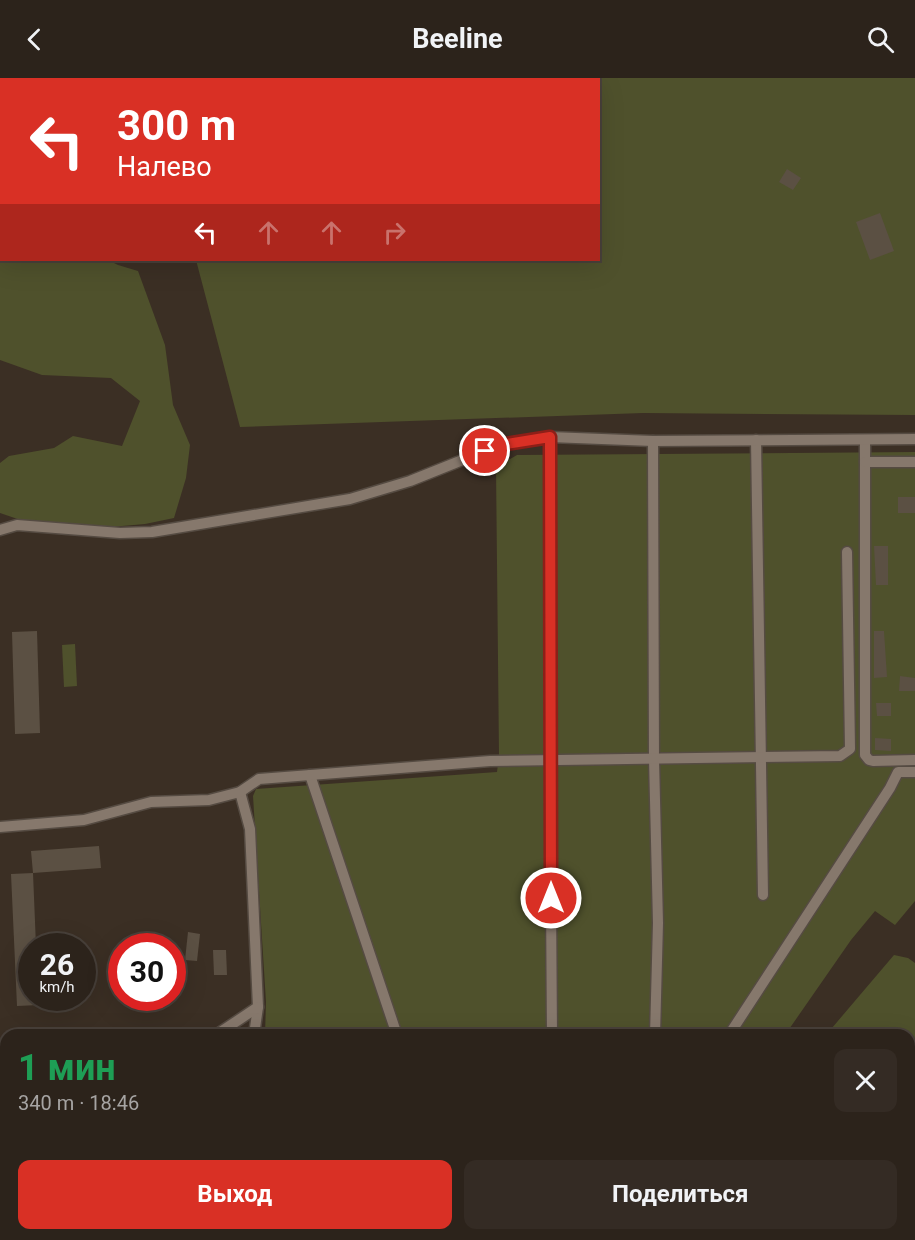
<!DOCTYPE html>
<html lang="ru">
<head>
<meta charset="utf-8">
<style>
	:root { --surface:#2c231b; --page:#342b24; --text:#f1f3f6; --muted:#a6a4a3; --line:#48403a; --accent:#d93025 }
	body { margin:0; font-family:Roboto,sans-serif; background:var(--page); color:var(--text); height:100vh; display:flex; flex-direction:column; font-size:22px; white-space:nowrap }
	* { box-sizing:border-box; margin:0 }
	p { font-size:20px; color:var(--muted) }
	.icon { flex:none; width:33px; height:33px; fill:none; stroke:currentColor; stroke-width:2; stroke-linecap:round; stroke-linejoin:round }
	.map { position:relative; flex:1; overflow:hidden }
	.details { position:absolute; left:0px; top:951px; width:915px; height:212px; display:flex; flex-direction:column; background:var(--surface); border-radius:18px 18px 0 0; box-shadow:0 6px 24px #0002,0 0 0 2px var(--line) }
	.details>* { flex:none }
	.guide { position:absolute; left:0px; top:0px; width:600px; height:183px; box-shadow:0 6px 24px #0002,0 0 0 2px var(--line); background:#d93025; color:#fff; overflow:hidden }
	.speed { position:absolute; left:18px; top:855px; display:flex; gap:12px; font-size:30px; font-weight:700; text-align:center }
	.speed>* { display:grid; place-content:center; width:78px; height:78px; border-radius:50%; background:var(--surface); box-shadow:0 6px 24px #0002,0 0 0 2px var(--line); line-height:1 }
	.speed small { font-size:15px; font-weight:400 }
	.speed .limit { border:9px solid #d22; background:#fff; color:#111 }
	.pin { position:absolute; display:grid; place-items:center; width:51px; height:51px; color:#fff; margin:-26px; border:3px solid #fff; border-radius:50%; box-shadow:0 2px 6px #0007 }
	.me { position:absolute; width:66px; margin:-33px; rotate:0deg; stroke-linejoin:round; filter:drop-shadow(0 0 4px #0008) }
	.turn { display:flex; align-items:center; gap:21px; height:126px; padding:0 18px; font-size:27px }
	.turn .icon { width:78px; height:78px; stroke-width:2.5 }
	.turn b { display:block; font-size:42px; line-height:51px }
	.lanes { display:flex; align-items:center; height:57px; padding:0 18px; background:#0003; justify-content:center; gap:30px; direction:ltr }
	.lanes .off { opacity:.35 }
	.round { display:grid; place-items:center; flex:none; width:63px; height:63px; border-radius:12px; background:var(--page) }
	.head { display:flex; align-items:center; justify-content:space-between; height:102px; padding:0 18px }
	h1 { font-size:36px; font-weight:700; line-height:45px; color:#1e9e55 }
	.action { display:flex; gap:12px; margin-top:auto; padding:12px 18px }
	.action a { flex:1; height:69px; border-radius:12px; background:var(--accent); color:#fff; font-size:24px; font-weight:700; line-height:69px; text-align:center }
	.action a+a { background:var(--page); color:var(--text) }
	header { display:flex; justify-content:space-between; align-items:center; height:78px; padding:0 18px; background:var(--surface); font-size:27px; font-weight:700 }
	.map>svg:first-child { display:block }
	.green { fill:#4f512c }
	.building { fill:#5b5043 }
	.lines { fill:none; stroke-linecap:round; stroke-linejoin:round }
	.minor-casing { stroke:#554b42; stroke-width:13 }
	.minor { stroke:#86786c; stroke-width:10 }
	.route-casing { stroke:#8d1f18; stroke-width:15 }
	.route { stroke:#d93025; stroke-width:10 }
</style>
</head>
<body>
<header><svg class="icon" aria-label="back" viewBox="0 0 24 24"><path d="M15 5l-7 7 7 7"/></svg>Beeline<svg class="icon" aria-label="search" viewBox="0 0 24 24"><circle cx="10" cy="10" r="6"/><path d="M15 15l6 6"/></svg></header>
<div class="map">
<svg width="915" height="1162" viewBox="0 0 915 1162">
	<rect width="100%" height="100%" fill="#3b2f24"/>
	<!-- green -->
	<g class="green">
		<polygon points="100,0 915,0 915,337 643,335 240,349 196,182 598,182 598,2 101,2"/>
		<polygon points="1,63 2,182 108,182 118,187 138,193 165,267 173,327 190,367 186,400 174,440 145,446 99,450 41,449 0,435 0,385 9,378 54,370 73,358 122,368 140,323 111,300 42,297 0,282 0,64"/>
		<polygon points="915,374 915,823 895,847 875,833 851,862 785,957 265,957 266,924 253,718 256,711 497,694 499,678 496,389 517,377"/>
		<polygon points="75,566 77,608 64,609 62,567"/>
		<polygon points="894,877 908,880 915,885 915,974 909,981 909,957 826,957"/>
		<polygon points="829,1156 837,1162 301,1162 299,1157"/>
		<rect x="157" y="1157" width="76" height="5"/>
	</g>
	<!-- building -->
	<g class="building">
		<polygon points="787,91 801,100 793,112 779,104"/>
		<polygon points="880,135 894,173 870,182 856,144"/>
		<rect x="898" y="419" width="17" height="16"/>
		<polygon points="874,468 888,468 888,507 876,507"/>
		<polygon points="37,553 40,655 15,656 12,554"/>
		<polygon points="874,553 884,553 887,599 874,600"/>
		<polygon points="900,598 915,600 915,613 899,613"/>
		<polygon points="876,625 891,625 891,638 877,638"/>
		<polygon points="875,660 891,661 891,673 875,672"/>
		<polygon points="99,768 101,790 33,795 31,773"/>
		<polygon points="33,795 36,868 32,868 32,920 39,920 39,927 17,928 11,796"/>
		<polygon points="188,854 200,856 197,883 185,882"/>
		<polygon points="213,872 226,872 227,897 214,897"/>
	</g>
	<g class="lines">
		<!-- minor casing -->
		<g class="minor-casing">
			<g id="minor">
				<polyline points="550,359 550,683 552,957"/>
				<polyline points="756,362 763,817"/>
				<polyline points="865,362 865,677 869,682 873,683 915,682"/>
				<polyline points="653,363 654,681 658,845 655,957"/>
				<polyline points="865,384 915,384"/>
				<polyline points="0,452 17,447 120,455 152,454 350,421 410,403 500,367 550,359 653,363 915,361"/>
				<polyline points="310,697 397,957"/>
				<polyline points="240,714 250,751 258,929 254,957"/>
				<polyline points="0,749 84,742 151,724 209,722 240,714 259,701 490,683 840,678 850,671 847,474"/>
				<polyline points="216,957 258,929"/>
				<polyline points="729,957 890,710 898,694 915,694"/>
				<polyline points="909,996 915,989"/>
				<polyline points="0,1003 6,1003"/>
				<polyline points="909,1090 915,1096"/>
				<polyline points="314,1156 321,1162"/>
				<polyline points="466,1156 468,1162"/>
				<polyline points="595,1162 598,1156"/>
			</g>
		</g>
		<!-- minor -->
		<use href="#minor" class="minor"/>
	</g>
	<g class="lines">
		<!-- route casing -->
		<g class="route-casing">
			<polyline id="route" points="485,373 500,367 550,359 551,820"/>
		</g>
		<!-- route -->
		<use href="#route" class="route"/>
	</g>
</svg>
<div class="speed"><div>26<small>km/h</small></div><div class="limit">30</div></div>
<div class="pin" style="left:485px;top:373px;background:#d93025"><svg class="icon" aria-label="arrive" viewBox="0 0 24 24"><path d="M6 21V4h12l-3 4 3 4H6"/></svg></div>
<svg class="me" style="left:551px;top:820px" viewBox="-20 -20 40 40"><circle r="17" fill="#d93025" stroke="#fff" stroke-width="3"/><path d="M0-11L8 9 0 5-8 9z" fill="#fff"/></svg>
<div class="guide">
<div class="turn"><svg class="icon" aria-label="left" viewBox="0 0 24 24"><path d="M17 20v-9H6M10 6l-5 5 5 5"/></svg><div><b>300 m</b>Налево</div></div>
<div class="lanes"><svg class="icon" aria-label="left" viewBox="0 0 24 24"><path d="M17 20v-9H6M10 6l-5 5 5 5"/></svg><svg class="icon off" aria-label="ahead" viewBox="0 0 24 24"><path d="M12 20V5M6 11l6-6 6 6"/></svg><svg class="icon off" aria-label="ahead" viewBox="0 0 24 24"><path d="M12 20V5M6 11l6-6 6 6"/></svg><svg class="icon off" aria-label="right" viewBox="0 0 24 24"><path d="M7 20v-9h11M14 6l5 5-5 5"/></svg></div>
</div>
<section class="details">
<div class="head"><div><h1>1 мин</h1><p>340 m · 18:46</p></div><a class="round"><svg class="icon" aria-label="close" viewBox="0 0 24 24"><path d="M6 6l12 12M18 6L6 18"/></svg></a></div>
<div class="action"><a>Выход</a><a>Поделиться</a></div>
</section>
</div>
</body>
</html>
